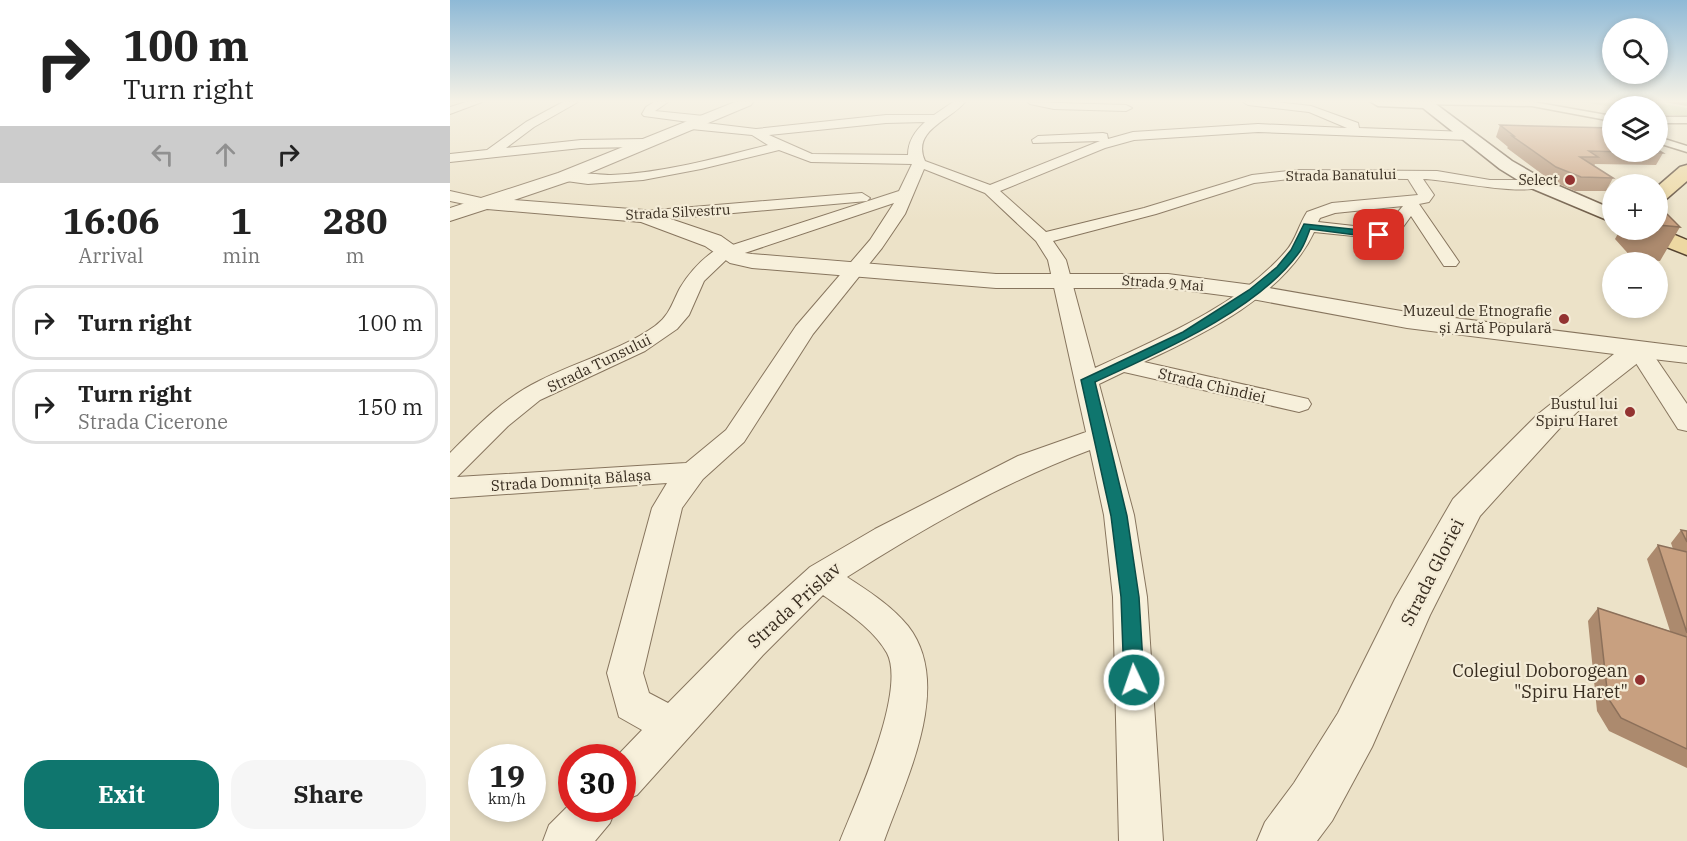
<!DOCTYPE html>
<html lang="en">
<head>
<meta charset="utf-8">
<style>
	:root { --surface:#fff; --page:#f6f6f6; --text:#222; --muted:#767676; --line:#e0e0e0; --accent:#0f766e }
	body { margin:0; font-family:"IBM Plex Serif",serif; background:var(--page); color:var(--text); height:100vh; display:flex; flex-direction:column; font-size:22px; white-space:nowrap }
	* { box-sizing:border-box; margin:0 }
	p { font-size:20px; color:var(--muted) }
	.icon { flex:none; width:33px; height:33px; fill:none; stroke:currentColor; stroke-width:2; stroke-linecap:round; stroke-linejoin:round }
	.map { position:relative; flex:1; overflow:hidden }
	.details { display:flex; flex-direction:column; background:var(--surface); width:450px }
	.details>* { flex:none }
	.banner { background:#fff; color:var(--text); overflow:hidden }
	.buttons { position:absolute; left:1152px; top:18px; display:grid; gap:12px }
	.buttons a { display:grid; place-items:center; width:66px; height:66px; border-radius:50%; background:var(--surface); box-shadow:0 3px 9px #0003; font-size:30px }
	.speed { position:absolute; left:18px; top:744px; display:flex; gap:12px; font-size:30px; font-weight:700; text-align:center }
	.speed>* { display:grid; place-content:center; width:78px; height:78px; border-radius:50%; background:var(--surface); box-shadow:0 3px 9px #0003; line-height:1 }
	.speed small { font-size:15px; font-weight:400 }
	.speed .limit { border:9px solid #d22; background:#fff; color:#111 }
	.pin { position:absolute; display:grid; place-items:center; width:51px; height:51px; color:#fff; margin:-26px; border-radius:12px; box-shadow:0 3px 9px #0006 }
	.me { position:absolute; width:66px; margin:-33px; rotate:357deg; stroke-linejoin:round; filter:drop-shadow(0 0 4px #0008) }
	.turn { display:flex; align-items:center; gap:21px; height:126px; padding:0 24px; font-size:27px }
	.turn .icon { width:78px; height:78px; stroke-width:2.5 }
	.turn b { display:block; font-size:42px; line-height:51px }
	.lanes { display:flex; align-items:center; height:57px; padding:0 24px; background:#0003; justify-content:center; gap:30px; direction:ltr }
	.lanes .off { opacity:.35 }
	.eta { display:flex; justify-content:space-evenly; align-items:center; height:102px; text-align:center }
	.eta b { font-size:36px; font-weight:700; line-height:42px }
	.action { display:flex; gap:12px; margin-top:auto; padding:12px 24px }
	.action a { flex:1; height:69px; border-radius:24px; background:var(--accent); color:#fff; font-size:24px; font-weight:700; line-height:69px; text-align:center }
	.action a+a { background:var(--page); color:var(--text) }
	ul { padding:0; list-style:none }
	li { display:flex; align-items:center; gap:18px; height:75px; margin:0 12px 9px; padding:0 12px; border:3px solid var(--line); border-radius:24px }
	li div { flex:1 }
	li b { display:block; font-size:22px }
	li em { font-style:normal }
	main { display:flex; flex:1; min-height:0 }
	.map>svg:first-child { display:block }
	.green { fill:#c3ca9c }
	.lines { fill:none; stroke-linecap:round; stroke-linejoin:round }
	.pedestrian-casing { stroke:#87755e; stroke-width:3 }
	.minor-casing { stroke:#87755e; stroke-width:2 }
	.tertiary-casing { stroke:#87755e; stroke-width:2 }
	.secondary-casing { stroke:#695641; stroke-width:3 }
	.primary-casing { stroke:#564331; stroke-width:3 }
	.pedestrian { fill:#f7f0db; fill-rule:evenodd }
	.minor { fill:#f7f0db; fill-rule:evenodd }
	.tertiary { fill:#f7f0db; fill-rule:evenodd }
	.secondary { fill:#f7f0db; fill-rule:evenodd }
	.primary { fill:#edd8a2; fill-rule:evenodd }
	.wall { fill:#ac8a6e }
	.building { fill:#c8a080; stroke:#8c705a; stroke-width:1.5 }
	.route { fill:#0f766e; stroke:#0a4d48; stroke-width:1.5 }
	.poi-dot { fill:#933331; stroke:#f4ecd7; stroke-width:2 }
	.labels { text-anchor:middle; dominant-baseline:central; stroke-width:4.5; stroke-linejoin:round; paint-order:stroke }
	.far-street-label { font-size:14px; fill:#382d20; stroke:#f4ecd7 }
	.far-poi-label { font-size:14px; fill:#382d20; stroke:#f4ecd7; text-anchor:end }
	.poi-label { font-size:15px; fill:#382d20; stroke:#f4ecd7; text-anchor:end }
	.street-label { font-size:15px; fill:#382d20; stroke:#f4ecd7 }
	.near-street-label { font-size:18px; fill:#382d20; stroke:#f4ecd7 }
	.near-poi-label { font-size:18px; fill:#382d20; stroke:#f4ecd7; text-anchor:end }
</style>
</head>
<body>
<main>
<section class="details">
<div class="banner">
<div class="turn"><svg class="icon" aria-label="right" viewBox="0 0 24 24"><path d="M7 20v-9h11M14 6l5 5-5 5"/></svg><div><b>100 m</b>Turn right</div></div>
<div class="lanes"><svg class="icon off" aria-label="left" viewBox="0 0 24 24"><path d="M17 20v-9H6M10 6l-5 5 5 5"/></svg><svg class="icon off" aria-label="ahead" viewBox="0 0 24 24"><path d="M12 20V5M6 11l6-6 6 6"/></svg><svg class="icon" aria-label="right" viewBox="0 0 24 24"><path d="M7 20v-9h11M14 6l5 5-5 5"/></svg></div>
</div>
<div class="eta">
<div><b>16:06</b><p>Arrival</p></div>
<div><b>1</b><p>min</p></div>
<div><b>280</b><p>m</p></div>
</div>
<ul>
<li><svg class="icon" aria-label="right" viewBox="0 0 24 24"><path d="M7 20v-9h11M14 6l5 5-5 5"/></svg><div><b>Turn right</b></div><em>100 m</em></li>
<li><svg class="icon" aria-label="right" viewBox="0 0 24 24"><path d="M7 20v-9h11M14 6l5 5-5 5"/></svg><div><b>Turn right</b><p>Strada Cicerone</p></div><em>150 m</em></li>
</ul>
<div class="action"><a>Exit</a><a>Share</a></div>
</section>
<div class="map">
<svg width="1237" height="841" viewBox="0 0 1237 841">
	<rect width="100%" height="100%" fill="#ece2c8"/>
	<!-- green -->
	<polygon class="green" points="1133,102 1203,102 1237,108 1237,116 1208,114 1208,106 1162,107"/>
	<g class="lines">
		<!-- pedestrian casing -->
		<g class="pedestrian-casing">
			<g id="pedestrian">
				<polygon points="970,102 1083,102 1162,116 1162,121 1082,106 974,104"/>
				<rect x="1208" y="117" width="29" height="6"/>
				<polygon points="1208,137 1237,146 1237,152 1208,143"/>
			</g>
		</g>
		<!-- minor casing -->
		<g class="minor-casing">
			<g id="minor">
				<polygon points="16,102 32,102 0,114 0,107"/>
				<polygon points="113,102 128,102 84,127 56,148 131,140 194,139 200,143 194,147 131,148 0,162 0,154 37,150 76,122"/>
				<path d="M204,102H218L205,111L254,116L260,120L256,123L306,129L436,115H484L503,102H515C501,120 461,130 475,161L540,185L650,141L583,143L582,140L588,136L653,133L657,134L658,139L683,132L808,124L897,128L859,112L798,105L793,102H826L861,106L908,123L909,128L1018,132L1024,136L1018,140L808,132L684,140L655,148L550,191L596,232L694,208L802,175L848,170L987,171L1040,180H1088L1095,184C1082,199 996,179 973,179L984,195L979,202L969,204L1009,262L1006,266H994L961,216L948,234L933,239L864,232C835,295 754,334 694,362L858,399L861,404L858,409L849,412L674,372L649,384L684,515L697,597L713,841H669L663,597L654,515L640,450C554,482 474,528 397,577C418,591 441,605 458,626C504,685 456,779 434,841H390C405,803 457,691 437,653C423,628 395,611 373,595L313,655L187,795L172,801V758H165L192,730L169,717L157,673L202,508L217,483L0,498V453C27,426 54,398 89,381C127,361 170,351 205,326C220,315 222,303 230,288C239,273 250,261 264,251L449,191L462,164L361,162L329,150L251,169L193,180L138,184L109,180L107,177C113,170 149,175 161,175C214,173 267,158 318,145L302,135L241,129L235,125L239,122L194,116L192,114L196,107ZM475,122C465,131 458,141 458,155L362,154L319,135L436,123ZM474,169L535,193L586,241L598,260L636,432L568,456L425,529L360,567L287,633L218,703L199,693L193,673L232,508L253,479L294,442L363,334L432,248L455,214ZM848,178L958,179L968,195L882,203L857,212C849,224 846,240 836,251C790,305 708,339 645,368L616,260L603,241L706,214L804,183ZM444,203L420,240L346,326L276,430L236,463L7,477L58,426L90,400L195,351L227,329L239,315L254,281L277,259ZM953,206L936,226L931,229L868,222L870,218L885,213Z"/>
				<polygon points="578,102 676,105 682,108 676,111 604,109 580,104"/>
				<polygon points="0,191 40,200 42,203 34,208 0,201"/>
				<polygon points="412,193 420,198 417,201 194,221 186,216 194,211"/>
				<polygon points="1188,342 1196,344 1237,404 1237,431 1228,429 1177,349 1180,344"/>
				<polygon points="122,802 122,808 166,808 160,823 145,841 93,841 99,825"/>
			</g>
		</g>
		<!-- tertiary casing -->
		<g class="tertiary-casing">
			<polygon id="tertiary" points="285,102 303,102 301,105 120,181 64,200 194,210 271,236 295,253 302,254 546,274 718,274 802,285 957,312 1237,347 1237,363 1194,358 1139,401 1109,429 1030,516 980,615 922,747 882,821 867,841 807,841 815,822 844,783 888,713 945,599 1003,499 1087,415 1164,354 957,328 802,299 718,288 546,288 302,268 280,263 255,246 191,222 37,209 0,221 0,208 108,173"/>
		</g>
		<!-- secondary casing -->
		<g class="secondary-casing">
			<polygon id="secondary" points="921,102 983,102 1062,161 1095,180 1162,209 1162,222 1081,188 1050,169 973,108 928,106"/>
		</g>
		<!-- primary casing -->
		<g class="primary-casing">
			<g id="primary">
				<polygon points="1237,165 1237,181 1215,200 1208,202 1208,186 1230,167"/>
				<polygon points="1208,228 1237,240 1237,255 1186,235 1183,230"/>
			</g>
		</g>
		<!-- pedestrian -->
		<use href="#pedestrian" class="pedestrian"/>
		<!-- minor -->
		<use href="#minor" class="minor"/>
		<!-- tertiary -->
		<use href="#tertiary" class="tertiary"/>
		<!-- secondary -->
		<use href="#secondary" class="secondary"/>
		<!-- primary -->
		<use href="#primary" class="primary"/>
	</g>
	<!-- wall -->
	<g class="wall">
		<polygon points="1214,102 1237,102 1237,106"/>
		<polygon points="1050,125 1213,153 1206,165 1145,164 1144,166 1163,178 1156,191 1125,191 1100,180 1057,148 1058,147 1046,137"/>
		<polygon points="1208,208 1230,227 1210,261 1183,259 1165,239 1170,230 1208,230"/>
		<polygon points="1231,530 1237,531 1237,768 1159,731 1147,711 1138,621 1148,608 1220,631 1197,559 1208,545 1223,549 1221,543"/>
	</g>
	<!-- building -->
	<g class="building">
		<polygon points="1050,125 1162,128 1162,152 1208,152 1208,150 1213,153 1139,151 1148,157 1130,157 1163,178 1131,177 1106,167 1062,136 1064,136"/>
		<polygon points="1208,208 1211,208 1230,227 1208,225"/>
		<polygon points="1231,530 1237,531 1237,542"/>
		<polygon points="1208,545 1237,552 1237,633"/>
		<polygon points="1148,608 1237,637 1237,749 1171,718 1158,698"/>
	</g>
	<!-- sky -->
	<linearGradient id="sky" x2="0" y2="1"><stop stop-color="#8eb9d6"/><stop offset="0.46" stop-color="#f6f2e6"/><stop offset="1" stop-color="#f6f2e6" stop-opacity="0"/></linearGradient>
	<rect width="1237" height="220" fill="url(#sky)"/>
	<!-- route -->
	<path class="route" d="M854,224L929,232L934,235L929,238L860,229C857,237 854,247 848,254C805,312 709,352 645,382L677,516L689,597L694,680L691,687L684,689L677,687L674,680L671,597L661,516L631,380L733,332L799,290L827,267L841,250Z"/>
	<!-- markers -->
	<g class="poi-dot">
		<circle cx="1120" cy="180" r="6"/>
		<circle cx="1114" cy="319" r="6"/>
		<circle cx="1180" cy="412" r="6"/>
		<circle cx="1190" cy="680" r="6"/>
	</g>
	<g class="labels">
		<!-- far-street labels -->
		<g class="far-street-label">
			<text transform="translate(891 175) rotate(-1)">Strada Banatului</text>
			<text transform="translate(228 212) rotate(-3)">Strada Silvestru</text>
			<text transform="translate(713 283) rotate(4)">Strada 9 Mai</text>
		</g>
		<!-- far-poi labels -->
		<g class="far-poi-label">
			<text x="1108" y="180">Select</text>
		</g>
		<!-- poi labels -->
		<g class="poi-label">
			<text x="1102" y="310">Muzeul de Etnografie<tspan x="1102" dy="17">și Artă Populară</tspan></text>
			<text x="1168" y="403">Bustul lui<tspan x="1168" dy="17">Spiru Haret</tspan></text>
		</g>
		<!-- street labels -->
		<g class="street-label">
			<text transform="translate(149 363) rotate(-26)">Strada Tunsului</text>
			<text transform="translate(762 385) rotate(13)">Strada Chindiei</text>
			<text transform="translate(121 480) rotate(-4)">Strada Domnița Bălașa</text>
		</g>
		<!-- near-street labels -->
		<g class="near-street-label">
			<text transform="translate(982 572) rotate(-63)">Strada Gloriei</text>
			<text transform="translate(344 605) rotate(-42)">Strada Prislav</text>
		</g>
		<!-- near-poi labels -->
		<g class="near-poi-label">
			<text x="1178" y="670">Colegiul Doborogean<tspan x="1178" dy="21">"Spiru Haret"</tspan></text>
		</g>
	</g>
</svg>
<div class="buttons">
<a><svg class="icon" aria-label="search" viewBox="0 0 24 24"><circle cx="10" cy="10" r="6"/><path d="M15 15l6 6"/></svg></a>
<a><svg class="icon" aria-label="layers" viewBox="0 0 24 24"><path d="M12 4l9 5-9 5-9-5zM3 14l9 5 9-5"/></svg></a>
<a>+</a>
<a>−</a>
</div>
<div class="speed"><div>19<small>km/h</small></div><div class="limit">30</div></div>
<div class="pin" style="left:929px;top:235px;background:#d93025"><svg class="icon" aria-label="arrive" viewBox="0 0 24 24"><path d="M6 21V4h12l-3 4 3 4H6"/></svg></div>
<svg class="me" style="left:684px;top:680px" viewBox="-20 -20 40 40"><circle r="17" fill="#0f766e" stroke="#fff" stroke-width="3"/><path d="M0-11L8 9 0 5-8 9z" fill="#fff"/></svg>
</div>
</main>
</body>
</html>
